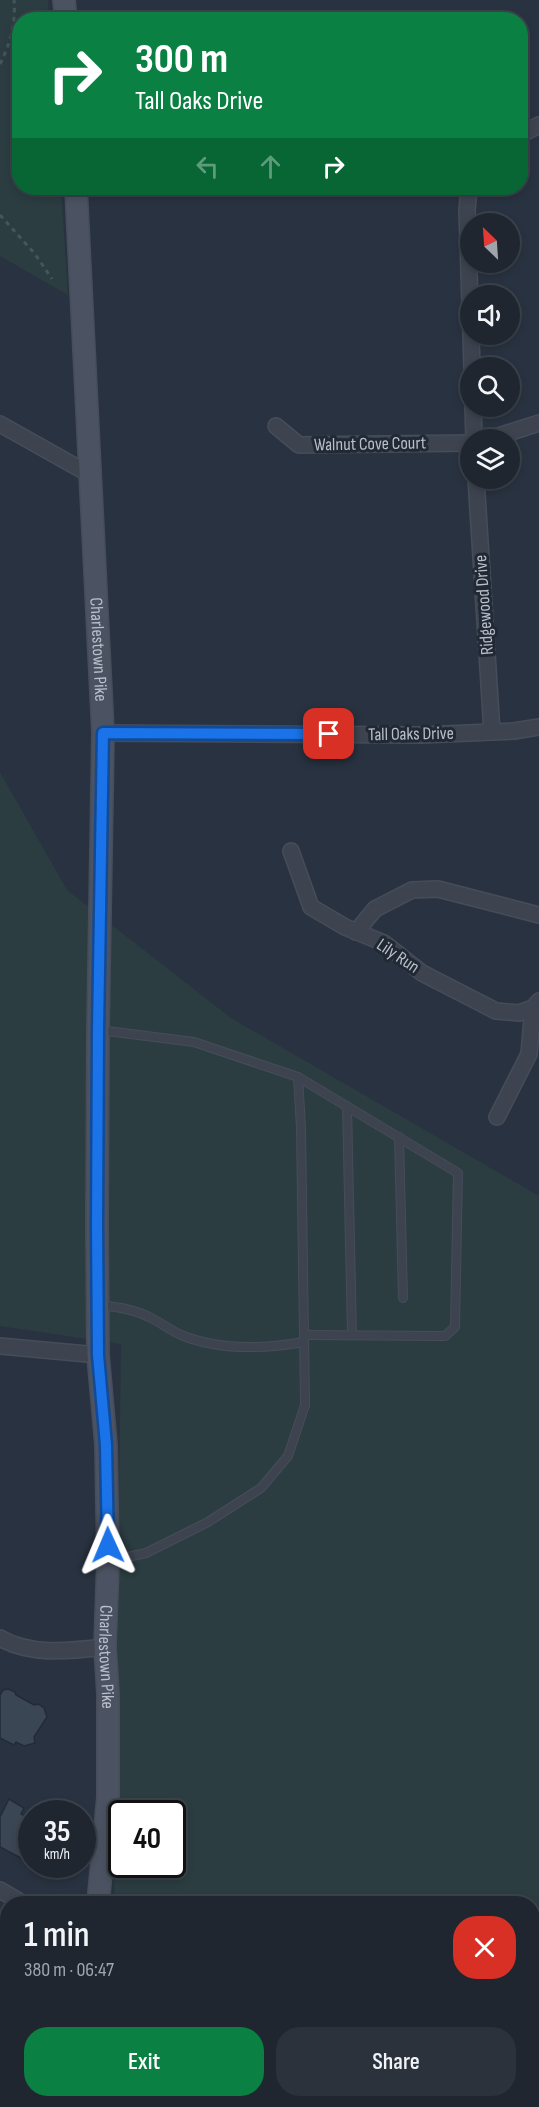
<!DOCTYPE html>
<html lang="en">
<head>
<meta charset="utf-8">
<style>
	:root { --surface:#1f2630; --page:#2c323c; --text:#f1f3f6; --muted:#a1a5ab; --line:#3c434c; --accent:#0b8043 }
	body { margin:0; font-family:"Sofia Sans Condensed",sans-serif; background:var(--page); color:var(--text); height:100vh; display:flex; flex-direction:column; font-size:22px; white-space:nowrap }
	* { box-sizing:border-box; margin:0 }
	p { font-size:20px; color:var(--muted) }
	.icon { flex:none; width:33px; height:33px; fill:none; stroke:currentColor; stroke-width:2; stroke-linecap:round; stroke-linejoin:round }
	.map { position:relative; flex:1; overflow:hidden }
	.sheet { position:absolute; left:0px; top:1896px; width:540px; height:212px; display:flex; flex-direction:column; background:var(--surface); border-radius:24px 24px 0 0; box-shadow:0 3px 9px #0003,0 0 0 2px var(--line) }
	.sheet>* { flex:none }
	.guide { position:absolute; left:12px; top:12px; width:516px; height:183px; border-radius:24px; box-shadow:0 3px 9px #0003,0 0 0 2px var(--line); background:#0b8043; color:#fff; overflow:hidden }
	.needle { width:39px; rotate:335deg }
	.controls { position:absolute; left:460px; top:213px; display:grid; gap:12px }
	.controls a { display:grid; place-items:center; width:60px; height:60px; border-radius:50%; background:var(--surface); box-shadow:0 3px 9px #0003,0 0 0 2px var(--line); font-size:30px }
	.speed { position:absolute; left:18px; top:1800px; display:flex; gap:12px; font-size:30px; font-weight:700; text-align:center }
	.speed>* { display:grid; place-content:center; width:78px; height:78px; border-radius:50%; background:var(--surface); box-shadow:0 3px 9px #0003,0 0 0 2px var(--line); line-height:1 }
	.speed small { font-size:15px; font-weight:400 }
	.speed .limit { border:3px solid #111; border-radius:9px; background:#fff; color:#111 }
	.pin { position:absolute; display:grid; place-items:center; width:51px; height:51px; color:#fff; margin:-26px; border-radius:12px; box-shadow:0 3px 9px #0006 }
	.me { position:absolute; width:66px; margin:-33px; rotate:359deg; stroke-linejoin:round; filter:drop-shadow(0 0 4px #0008) }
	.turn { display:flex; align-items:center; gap:21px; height:126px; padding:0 24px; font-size:27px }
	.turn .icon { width:78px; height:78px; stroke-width:2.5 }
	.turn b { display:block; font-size:42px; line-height:51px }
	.lanes { display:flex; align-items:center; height:57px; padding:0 24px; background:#0003; justify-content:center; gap:30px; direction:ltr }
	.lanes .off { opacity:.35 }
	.round { display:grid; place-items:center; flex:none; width:63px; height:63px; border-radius:24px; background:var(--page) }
	.headline { display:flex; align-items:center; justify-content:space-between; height:102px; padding:0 24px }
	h1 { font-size:36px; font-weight:600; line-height:45px }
	.primary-button { display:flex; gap:12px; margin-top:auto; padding:12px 24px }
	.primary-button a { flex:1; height:69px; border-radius:24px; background:var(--accent); color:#fff; font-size:24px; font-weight:600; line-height:69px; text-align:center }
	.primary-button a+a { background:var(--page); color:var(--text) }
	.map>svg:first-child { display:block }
	.green { fill:#2b3d41; fill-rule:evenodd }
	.building { fill:#3b4655; stroke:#232b37; stroke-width:1.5 }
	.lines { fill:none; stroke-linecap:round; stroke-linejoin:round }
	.lane-casing { stroke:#464d59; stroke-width:10 }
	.street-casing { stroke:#464d59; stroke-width:18 }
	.secondary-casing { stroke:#464d59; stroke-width:24 }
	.path { stroke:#445659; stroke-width:3; stroke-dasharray:4.5 4.5; stroke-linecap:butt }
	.lane { stroke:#3d4450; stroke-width:8 }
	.street { stroke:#3d4450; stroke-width:15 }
	.secondary { stroke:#4b5362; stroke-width:21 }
	.route-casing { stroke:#114b97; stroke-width:15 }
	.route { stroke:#1a73e8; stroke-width:10 }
	.labels { text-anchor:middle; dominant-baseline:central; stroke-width:6; stroke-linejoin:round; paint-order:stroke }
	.street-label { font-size:18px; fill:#b9bfca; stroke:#212935 }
</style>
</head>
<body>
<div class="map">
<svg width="539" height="2107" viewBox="0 0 539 2107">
	<rect width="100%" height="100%" fill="#293240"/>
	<!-- green -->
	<g class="green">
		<polygon points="0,0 48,0 49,19 20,20 20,188 61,188 68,295 0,256"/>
		<path d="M0,772L67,890L81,901L231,1018L539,1196V2107H97L98,2100H532V1904L114,1903L121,1344L0,1326ZM122,1814H172V1864H122Z"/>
	</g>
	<!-- building -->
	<g class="building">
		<polygon points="8,1689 15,1692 16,1695 34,1705 38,1704 44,1708 47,1717 34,1737 35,1743 24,1746 16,1742 14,1745 0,1738 0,1695 3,1690"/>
		<polygon points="9,1799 24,1808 21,1814 32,1820 32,1864 0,1847 0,1817"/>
	</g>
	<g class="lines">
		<!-- lane casing -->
		<g class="lane-casing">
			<g id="lane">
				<polyline points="99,1030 194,1042 298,1077 458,1173 455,1327 445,1336 304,1335"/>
				<polyline points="347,1106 352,1335"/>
				<polyline points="399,1137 403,1298"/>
				<path d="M99,1305C117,1307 133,1309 149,1317C160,1322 170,1330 181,1335C220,1351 264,1349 304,1342"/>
				<polyline points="110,1561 146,1553 208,1522 261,1488 288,1456 305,1405 301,1128 298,1077"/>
			</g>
		</g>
		<!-- street casing -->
		<g class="street-casing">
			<g id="street">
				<polyline points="520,135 539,125"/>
				<polyline points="469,188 467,210 472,368"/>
				<polyline points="473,406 474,440"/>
				<polyline points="0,424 89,474"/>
				<polyline points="276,426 299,445 471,443"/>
				<polyline points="486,440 539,423"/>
				<polyline points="476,478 492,732"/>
				<polyline points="103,733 422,735 514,731 539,727"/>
				<polyline points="291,851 311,907 345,927 384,943 422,973 496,1011 519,1013 533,1008 539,1001"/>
				<polyline points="356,932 375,909 412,890 438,889 539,915"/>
				<polyline points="497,1117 529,1054 533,1008"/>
				<polyline points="0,1346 98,1355"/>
				<path d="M0,1638C31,1656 70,1651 105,1647"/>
				<polyline points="0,1890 24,1904"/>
			</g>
		</g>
		<!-- secondary casing -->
		<g class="secondary-casing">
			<g id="secondary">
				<polyline points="64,0 66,20"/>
				<path id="s1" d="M76,188L103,733L98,1030L97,1224L98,1355L106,1445L108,1561L105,1647L108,1694V1797L98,1904"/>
				<polyline points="76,2107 77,2100"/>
			</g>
		</g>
		<!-- path -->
		<g class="path">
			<path d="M0,64C10,45 16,22 14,0"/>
			<polyline points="0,215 35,254 52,279"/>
		</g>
		<!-- lane -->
		<use href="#lane" class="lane"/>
		<!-- street -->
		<use href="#street" class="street"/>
		<!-- secondary -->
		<use href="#secondary" class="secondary"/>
	</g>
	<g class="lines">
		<!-- route casing -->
		<g class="route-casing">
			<polyline id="route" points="108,1545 106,1445 98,1355 97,1224 98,1030 103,733 329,734"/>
		</g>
		<!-- route -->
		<use href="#route" class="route"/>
	</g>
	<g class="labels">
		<!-- street labels -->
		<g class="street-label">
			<text transform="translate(370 444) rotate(-1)">Walnut Cove Court</text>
			<text transform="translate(484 605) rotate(-94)">Ridgewood Drive</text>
			<text stroke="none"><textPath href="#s1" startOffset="462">Charlestown Pike</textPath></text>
			<text transform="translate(411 734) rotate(-1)">Tall Oaks Drive</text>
			<text transform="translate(398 956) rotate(34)">Lily Run</text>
			<text stroke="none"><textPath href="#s1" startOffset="1470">Charlestown Pike</textPath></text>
		</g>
	</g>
</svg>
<div class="controls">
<a><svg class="needle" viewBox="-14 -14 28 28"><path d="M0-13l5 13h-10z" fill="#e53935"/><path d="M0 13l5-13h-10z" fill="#a1a5ab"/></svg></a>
<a><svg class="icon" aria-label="sound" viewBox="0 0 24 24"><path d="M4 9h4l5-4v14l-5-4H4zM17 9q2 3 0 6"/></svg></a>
<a><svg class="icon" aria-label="search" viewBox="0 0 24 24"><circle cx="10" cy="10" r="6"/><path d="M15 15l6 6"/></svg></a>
<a><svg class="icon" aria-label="layers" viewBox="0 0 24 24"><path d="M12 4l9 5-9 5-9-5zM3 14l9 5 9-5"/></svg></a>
</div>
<div class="speed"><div>35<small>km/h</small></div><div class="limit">40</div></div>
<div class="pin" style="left:329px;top:734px;background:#d93025"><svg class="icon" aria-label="arrive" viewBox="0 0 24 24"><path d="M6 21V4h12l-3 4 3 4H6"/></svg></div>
<svg class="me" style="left:108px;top:1545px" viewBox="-20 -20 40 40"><path d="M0-17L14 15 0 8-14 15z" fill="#1a73e8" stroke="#fff" stroke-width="4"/></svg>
<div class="guide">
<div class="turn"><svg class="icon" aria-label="right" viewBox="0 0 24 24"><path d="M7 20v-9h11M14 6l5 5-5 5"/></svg><div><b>300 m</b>Tall Oaks Drive</div></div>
<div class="lanes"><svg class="icon off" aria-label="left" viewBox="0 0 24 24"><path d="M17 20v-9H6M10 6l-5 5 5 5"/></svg><svg class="icon off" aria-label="ahead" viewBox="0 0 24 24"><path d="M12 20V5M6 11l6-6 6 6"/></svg><svg class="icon" aria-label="right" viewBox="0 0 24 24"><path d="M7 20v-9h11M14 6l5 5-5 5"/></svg></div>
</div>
<section class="sheet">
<div class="headline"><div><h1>1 min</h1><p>380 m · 06:47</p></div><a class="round" style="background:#d93025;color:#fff"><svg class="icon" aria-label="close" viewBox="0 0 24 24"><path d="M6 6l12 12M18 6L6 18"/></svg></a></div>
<div class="primary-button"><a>Exit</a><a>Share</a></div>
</section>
</div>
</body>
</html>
